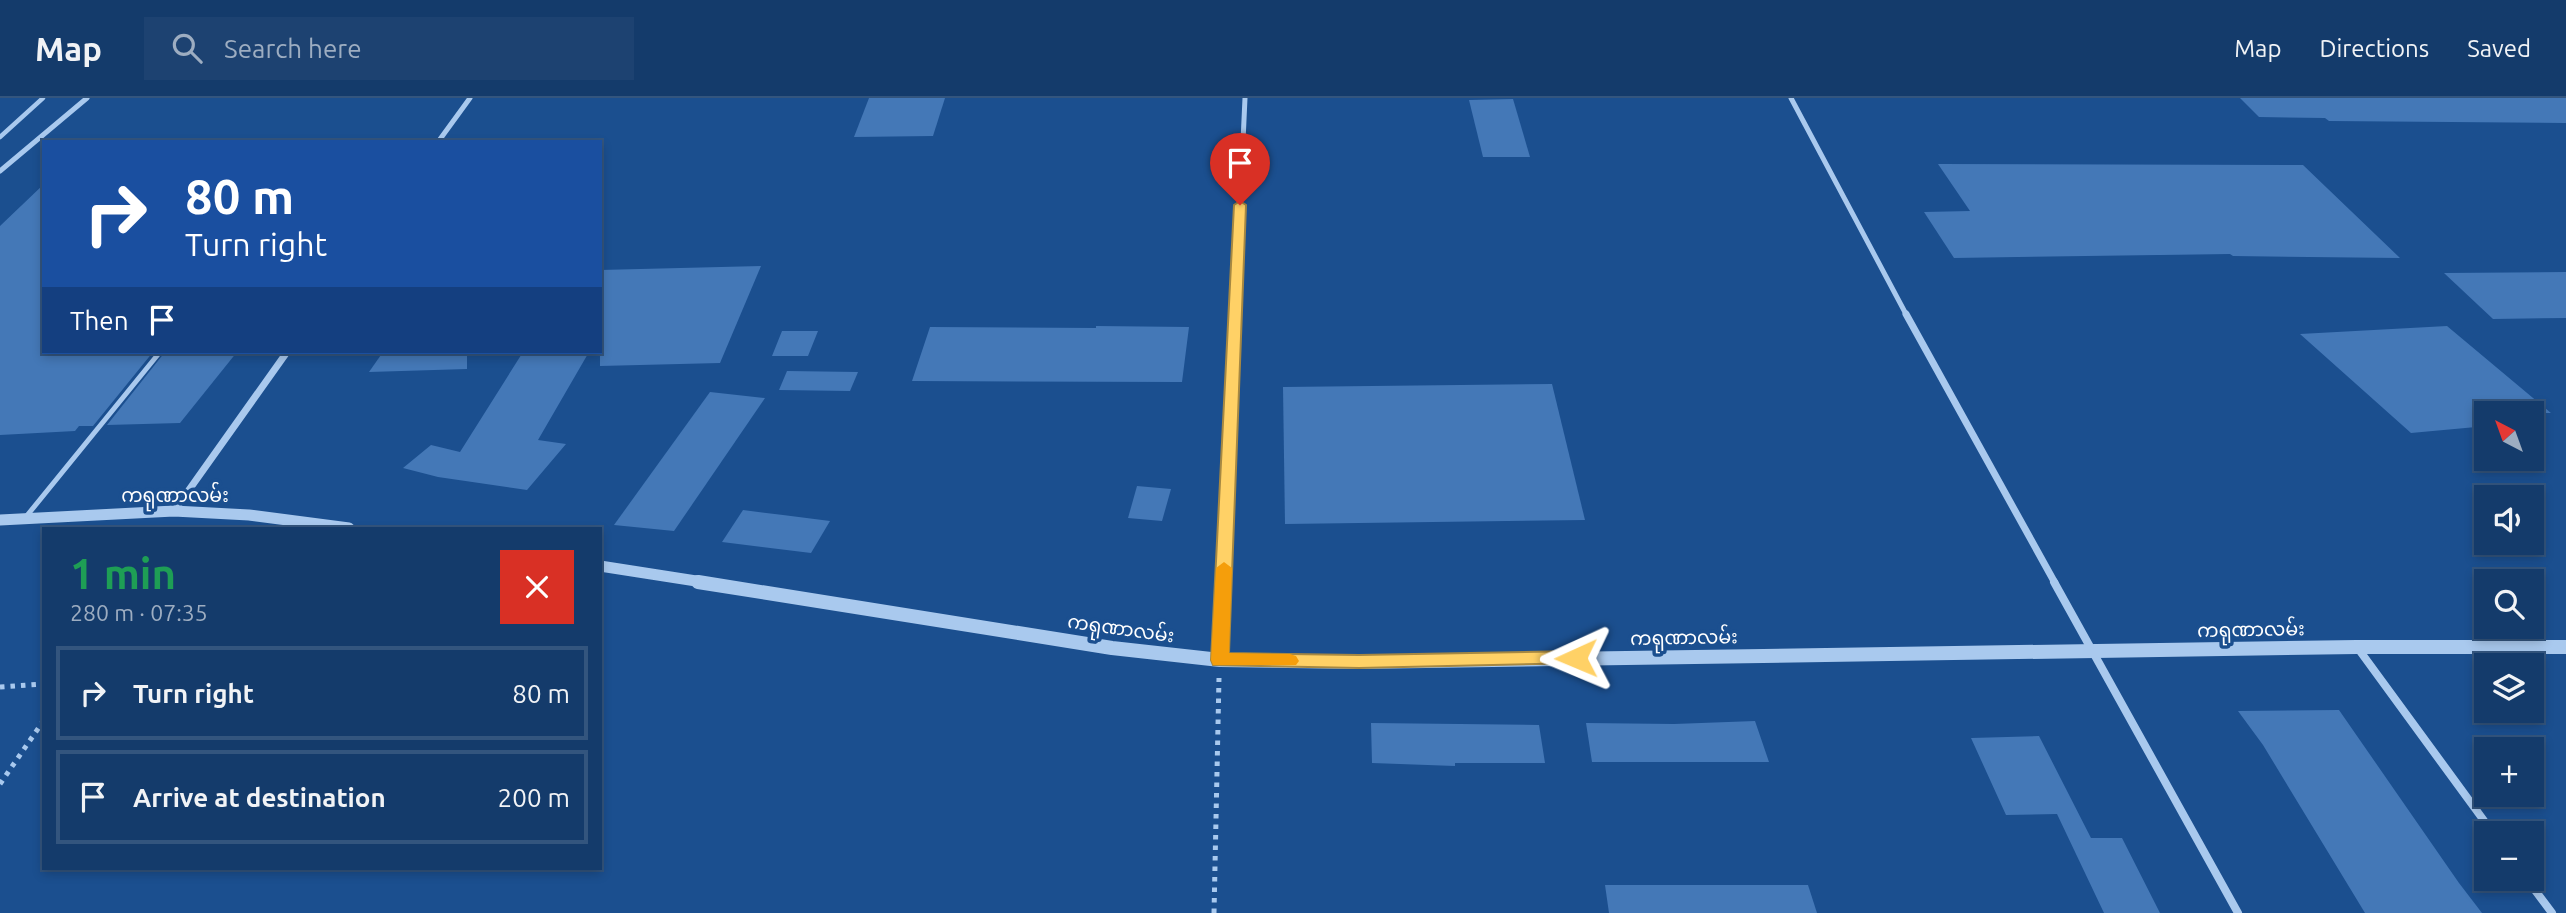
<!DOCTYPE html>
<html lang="en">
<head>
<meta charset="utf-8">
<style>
	:root { --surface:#143b6b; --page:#1d4271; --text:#f1f3f6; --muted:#9dadc1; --line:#33557e }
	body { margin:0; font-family:Ubuntu,"Noto Sans Myanmar",sans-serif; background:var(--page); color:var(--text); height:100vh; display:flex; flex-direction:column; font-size:26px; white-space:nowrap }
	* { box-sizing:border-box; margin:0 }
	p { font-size:23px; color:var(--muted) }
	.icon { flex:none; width:38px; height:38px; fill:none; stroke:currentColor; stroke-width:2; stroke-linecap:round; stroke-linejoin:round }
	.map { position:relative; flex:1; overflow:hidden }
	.panel { position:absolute; left:42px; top:429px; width:560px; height:343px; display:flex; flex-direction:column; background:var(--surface); border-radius:0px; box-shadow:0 4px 10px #0003,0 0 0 2px var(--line) }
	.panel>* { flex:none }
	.guide { position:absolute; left:42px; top:42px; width:560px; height:214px; border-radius:0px; box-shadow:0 4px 10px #0003,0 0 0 2px var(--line); background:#1a4fa0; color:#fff; overflow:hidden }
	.needle { width:46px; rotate:319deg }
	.tools { position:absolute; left:2474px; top:303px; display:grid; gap:14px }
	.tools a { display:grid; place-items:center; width:70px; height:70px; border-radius:0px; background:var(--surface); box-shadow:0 4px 10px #0003,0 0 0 2px var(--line); font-size:35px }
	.pin { position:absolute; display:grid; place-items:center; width:60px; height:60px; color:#fff; margin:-72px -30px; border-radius:50% 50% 50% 0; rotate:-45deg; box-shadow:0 0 7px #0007 }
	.pin .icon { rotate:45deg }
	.me { position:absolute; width:77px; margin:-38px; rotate:269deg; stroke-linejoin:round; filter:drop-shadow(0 0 5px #0008) }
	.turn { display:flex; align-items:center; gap:24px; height:147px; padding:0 28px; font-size:32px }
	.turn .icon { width:91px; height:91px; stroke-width:2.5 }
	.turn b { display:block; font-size:49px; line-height:60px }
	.then { display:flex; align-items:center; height:66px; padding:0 28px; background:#0003; gap:14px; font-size:26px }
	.round { display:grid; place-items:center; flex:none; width:74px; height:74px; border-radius:0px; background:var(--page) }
	.overview { display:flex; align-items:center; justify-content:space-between; height:119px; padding:0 28px }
	h1 { font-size:42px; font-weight:700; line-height:52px; color:#1e9e55 }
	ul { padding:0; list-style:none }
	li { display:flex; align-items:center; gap:21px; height:94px; margin:0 14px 10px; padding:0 14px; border:4px solid var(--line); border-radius:0px }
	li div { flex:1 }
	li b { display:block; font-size:26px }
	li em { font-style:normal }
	header { display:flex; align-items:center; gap:42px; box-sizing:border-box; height:98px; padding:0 35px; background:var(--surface); border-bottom:2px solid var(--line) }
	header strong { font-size:33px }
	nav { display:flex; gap:38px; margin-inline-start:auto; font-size:24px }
	.search { width:490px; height:63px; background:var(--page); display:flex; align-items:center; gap:18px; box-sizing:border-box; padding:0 24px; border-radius:0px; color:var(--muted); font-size:26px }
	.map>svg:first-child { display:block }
	.building { fill:#4478b7 }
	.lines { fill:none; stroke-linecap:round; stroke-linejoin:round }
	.path { stroke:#a9c9ee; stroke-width:5; stroke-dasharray:4.5 6; stroke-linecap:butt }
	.service-far1 { stroke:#a9c9ee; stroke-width:4.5 }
	.service { stroke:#a9c9ee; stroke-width:5 }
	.minor-far2 { stroke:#a9c9ee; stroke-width:5 }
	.minor-far1 { stroke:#a9c9ee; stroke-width:7 }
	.minor { stroke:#a9c9ee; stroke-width:8 }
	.tertiary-far1 { stroke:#a9c9ee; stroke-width:11 }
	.tertiary { stroke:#a9c9ee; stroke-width:14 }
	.route { fill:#ffd166; stroke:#a68842; stroke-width:2 }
	.slow { fill:#f59e0b }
	.labels { text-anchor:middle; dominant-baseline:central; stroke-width:7; stroke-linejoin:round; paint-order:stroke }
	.street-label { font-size:19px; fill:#fff; stroke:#1b4f8f }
</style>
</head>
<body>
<header>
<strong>Map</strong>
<div class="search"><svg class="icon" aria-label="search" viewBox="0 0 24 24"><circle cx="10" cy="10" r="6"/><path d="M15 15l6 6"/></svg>Search here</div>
<nav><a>Map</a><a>Directions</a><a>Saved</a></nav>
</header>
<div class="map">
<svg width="2566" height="815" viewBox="0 0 2566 815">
	<rect width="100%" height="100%" fill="#1b4f8f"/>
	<!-- building -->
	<g class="building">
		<polygon points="869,0 945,0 933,38 854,39"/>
		<polygon points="2240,0 2566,0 2566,25 2329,23 2325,20 2259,19"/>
		<polygon points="1513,1 1530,59 1483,59 1469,2"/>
		<polygon points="1938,66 2303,67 2400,160 2233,158 2230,156 1954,160 1924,114 1970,113"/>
		<polygon points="44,86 44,254 153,254 93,328 79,328 75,333 0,337 0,128"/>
		<polygon points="761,168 720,265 600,268 600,172"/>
		<polygon points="2566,174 2566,220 2493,221 2444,175"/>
		<polygon points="1096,228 1189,229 1182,284 912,283 930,229 1096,230"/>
		<polygon points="2447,228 2551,315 2487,315 2487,328 2411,335 2300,236"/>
		<polygon points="782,233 818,233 808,258 772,258"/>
		<polygon points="165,254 237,254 180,325 107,327"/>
		<polygon points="383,254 467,254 467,271 369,274"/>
		<polygon points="523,254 589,254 538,342 566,346 527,392 438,379 403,370 431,347 460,354"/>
		<polygon points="787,273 858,274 850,293 779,292"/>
		<polygon points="1552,286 1585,422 1285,426 1283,289"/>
		<polygon points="710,294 765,300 674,433 614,427"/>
		<polygon points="1137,388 1171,391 1162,423 1128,420"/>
		<polygon points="743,412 783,417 830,423 811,455 722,444"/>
		<polygon points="2339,612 2459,785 2482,815 2365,815 2263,647 2238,613"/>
		<polygon points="1755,623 1769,664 1592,664 1586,625 1674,626"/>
		<polygon points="1371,625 1539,627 1545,665 1455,665 1455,668 1372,665"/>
		<polygon points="2039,638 2091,740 2122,740 2160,815 2104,815 2057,716 2006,717 1971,640"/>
		<polygon points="1605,787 1808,787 1817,815 1609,815"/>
	</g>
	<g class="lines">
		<!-- path -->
		<g class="path">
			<polyline points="0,589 44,586"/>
			<polyline points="0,686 44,622"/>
			<polyline points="1214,815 1219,580"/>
		</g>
		<!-- service-far1 -->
		<polyline class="service-far1" points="0,39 43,0"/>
		<!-- service -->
		<polyline class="service" points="25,420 160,254"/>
		<!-- minor-far2 -->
		<g class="minor-far2">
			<polyline points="1791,0 1907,218"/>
			<polyline points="438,44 470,0"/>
			<polyline points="0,73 87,0"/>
			<polyline points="1235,218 1245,0"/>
		</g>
		<!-- minor-far1 -->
		<g class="minor-far1">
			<polyline points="1906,216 2055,485"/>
			<polyline points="174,413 287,254"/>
			<polyline points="1223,485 1235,216"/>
		</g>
		<!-- minor -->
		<g class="minor">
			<polyline points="2054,484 2238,815"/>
			<polyline points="2357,549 2493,735"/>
			<polyline points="1220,562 1223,484"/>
			<polyline points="2526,780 2552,815"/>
		</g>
		<!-- tertiary-far1 -->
		<g class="tertiary-far1">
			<polyline points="0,422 174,413 249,417 349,430"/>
			<polyline points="600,468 709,485"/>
		</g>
		<!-- tertiary -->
		<polyline class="tertiary" points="698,484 1112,550 1220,562 1359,564 2357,549 2566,549"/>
	</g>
	<!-- route -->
	<polygon class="route" points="1240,103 1246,107 1229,555 1359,557 1576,553 1583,555 1585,560 1583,565 1359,570 1213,567 1211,562 1234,107"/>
	<!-- slow -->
	<polygon class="slow" points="1224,464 1232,470 1229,555 1290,556 1296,558 1299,563 1296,567 1213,567 1211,562 1216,470"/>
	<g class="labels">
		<!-- street labels -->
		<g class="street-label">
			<text x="175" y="397">ကရုဏာလမ်း</text>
			<text transform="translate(1121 530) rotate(8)">ကရုဏာလမ်း</text>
			<text transform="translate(2251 531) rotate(-1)">ကရုဏာလမ်း</text>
			<text transform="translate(1684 539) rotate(-1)">ကရုဏာလမ်း</text>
		</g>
	</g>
</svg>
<div class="tools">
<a><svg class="needle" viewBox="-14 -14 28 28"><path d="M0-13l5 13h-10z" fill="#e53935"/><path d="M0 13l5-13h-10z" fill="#9dadc1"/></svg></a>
<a><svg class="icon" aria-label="sound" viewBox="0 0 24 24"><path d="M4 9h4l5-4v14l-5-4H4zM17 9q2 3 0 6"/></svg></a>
<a><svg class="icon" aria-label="search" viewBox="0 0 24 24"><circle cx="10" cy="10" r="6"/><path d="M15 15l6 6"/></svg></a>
<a><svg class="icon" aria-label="layers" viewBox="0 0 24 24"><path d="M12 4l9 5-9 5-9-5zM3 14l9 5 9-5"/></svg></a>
<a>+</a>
<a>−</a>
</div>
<div class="pin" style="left:1240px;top:107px;background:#d93025"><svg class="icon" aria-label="arrive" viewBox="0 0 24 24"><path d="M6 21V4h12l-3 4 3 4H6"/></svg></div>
<svg class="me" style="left:1576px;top:560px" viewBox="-20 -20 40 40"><path d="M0-17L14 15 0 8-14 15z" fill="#ffd166" stroke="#fff" stroke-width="4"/></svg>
<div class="guide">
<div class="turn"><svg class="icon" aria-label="right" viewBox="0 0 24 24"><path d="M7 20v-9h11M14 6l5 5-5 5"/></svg><div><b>80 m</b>Turn right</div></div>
<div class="then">Then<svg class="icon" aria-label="arrive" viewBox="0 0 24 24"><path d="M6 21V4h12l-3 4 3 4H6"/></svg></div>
</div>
<section class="panel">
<div class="overview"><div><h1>1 min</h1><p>280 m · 07:35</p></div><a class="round" style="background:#d93025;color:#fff"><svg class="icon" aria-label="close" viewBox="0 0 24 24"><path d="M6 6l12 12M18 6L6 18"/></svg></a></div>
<ul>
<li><svg class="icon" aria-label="right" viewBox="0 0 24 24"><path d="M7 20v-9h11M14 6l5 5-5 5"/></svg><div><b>Turn right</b></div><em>80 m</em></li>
<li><svg class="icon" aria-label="arrive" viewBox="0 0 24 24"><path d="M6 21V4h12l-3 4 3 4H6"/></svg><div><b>Arrive at destination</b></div><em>200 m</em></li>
</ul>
</section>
</div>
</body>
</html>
